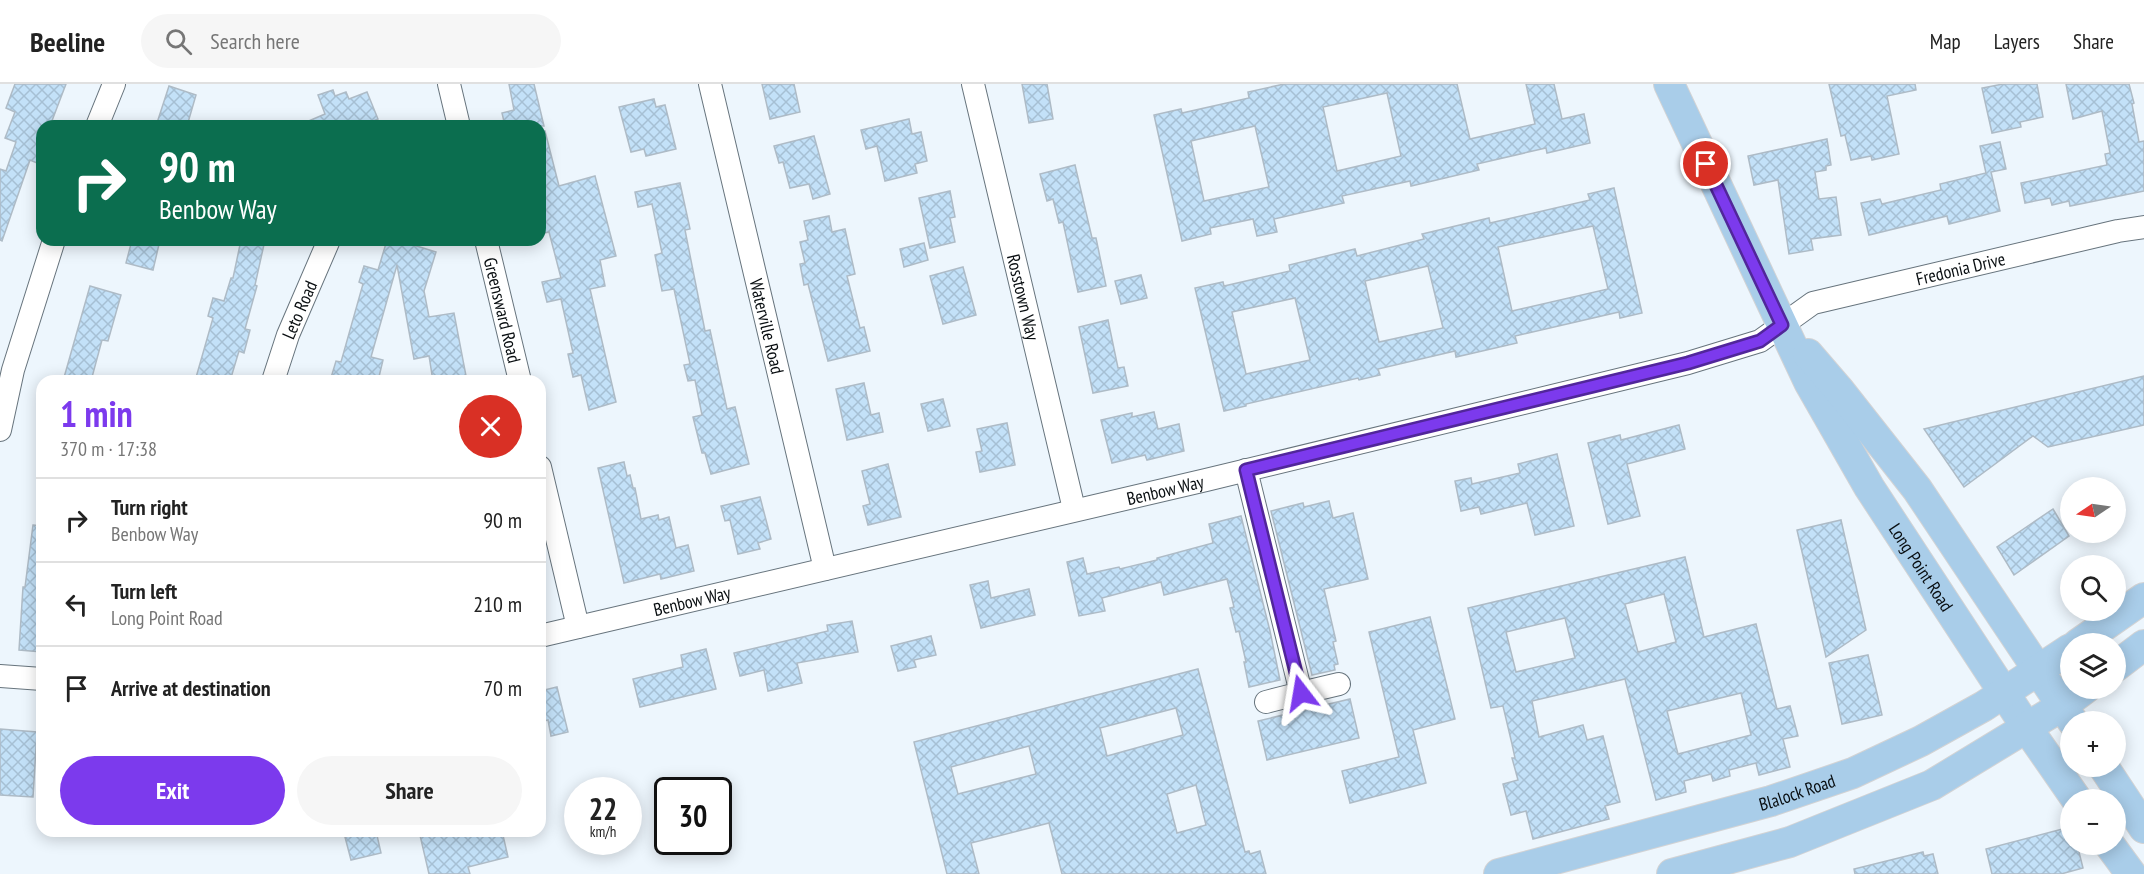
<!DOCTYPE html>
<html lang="en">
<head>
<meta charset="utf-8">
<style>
	:root { --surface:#fff; --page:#f6f6f6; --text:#222; --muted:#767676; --line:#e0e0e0; --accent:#7c3aed }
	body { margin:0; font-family:"PT Sans Narrow",sans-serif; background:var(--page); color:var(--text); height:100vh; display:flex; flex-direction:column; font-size:22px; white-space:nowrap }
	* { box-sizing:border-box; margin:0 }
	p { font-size:20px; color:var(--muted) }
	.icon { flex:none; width:33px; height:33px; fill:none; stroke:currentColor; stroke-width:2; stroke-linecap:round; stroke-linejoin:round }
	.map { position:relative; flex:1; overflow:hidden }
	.panel { position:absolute; left:36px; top:291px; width:510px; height:462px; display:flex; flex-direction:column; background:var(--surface); border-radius:18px; box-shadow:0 3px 15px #0003 }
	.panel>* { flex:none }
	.top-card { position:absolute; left:36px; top:36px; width:510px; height:126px; border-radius:18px; box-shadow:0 3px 15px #0003; background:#0b6e4f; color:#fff; overflow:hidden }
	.needle { width:39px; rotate:257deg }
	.tools { position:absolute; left:2060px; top:393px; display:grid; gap:12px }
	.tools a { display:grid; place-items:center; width:66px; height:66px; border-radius:50%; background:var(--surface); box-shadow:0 3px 15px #0003; font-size:30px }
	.speed { position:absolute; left:564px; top:693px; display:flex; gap:12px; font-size:30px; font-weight:700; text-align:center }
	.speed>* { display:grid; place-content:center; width:78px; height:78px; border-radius:50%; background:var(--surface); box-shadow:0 3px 15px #0003; line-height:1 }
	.speed small { font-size:15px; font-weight:400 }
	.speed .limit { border:3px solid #111; border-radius:9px; background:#fff; color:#111 }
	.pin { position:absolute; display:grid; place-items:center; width:51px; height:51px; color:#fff; margin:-26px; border:3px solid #fff; border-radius:50%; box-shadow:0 2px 6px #0007 }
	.me { position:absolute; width:66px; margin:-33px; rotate:346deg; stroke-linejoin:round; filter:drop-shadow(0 0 4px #0008) }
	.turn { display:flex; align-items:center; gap:21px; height:126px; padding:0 24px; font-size:27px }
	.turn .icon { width:78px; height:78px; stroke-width:2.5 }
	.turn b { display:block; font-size:42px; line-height:51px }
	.round { display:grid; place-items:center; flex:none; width:63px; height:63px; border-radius:32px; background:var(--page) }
	.overview { display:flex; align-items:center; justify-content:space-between; height:102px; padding:0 24px }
	h1 { font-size:36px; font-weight:700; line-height:45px; color:var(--accent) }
	.cta { display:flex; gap:12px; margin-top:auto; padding:12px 24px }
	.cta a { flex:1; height:69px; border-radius:36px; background:var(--accent); color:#fff; font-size:24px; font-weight:700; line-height:69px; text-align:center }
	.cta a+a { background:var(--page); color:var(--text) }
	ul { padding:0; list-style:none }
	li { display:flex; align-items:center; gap:18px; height:84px; padding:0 24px; border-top:2px solid var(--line) }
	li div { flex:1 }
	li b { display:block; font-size:22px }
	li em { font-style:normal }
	header { display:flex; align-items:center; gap:36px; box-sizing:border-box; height:84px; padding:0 30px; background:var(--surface); border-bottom:2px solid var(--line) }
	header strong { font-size:28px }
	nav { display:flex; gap:33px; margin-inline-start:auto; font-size:21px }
	.search { width:420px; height:54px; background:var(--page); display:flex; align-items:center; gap:15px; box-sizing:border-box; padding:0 21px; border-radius:33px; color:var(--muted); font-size:22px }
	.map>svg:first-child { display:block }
	.building { fill:url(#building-cross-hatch); stroke:#aebbc6; stroke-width:1.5; fill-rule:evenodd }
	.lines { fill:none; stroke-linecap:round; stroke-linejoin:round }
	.minor-casing { stroke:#67747d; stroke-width:24 }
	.major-casing { stroke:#d3d3d4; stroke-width:32 }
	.minor { stroke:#fff; stroke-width:22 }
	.major { stroke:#a9cde9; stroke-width:30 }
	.route-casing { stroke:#51269a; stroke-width:15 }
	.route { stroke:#7c3aed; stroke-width:10 }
	.labels { text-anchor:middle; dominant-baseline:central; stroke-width:4.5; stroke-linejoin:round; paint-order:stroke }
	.street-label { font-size:18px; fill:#080d10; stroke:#fff }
</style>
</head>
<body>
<header>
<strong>Beeline</strong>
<div class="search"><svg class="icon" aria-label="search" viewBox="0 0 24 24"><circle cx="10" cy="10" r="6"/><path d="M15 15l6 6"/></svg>Search here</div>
<nav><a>Map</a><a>Layers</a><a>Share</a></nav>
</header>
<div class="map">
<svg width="2144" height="790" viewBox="0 0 2144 790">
	<defs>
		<pattern id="building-cross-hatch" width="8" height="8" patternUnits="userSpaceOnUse" patternTransform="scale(1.5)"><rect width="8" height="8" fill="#c3e1f8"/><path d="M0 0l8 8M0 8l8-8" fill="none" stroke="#a6c0d4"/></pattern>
	</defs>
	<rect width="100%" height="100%" fill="#edf6fd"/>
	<!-- building -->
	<g class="building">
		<polygon points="15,0 66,0 50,42 42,42 42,64 37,79 30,76 2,157 0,156 0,85 6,87 16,58 5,54 15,28 6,24"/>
		<polygon points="509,0 534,0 544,42 505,42 502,29 514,26"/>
		<polygon points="762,0 794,0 800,28 770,35"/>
		<polygon points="1022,0 1047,0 1053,35 1029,39"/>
		<path d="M1284,0H1457L1470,55L1535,40L1526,0H1554L1562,35L1584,30L1590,59L1547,69L1546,64L1477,80L1479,86L1411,102L1410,97L1342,112L1344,119L1274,135L1277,148L1257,152L1253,135L1210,144L1211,150L1182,157L1154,31L1181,25L1182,29L1249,14L1248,8ZM1387,9L1401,72L1337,87L1323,23ZM1255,42L1269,103L1204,117L1191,57Z"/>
		<polygon points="1829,0 1915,0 1916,6 1887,12 1899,70 1872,76 1871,72 1851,76 1845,51 1841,52"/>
		<polygon points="2003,0 2037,0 2043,33 2020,38 2021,43 1992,49 1982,4"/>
		<polygon points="2066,0 2129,0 2134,19 2132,20 2139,58 2144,57 2144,107 2070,122 2069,117 2052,121 2050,114 2025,119 2021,99 2107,81 2105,70 2110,69 2102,27 2073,35"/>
		<polygon points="169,2 196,11 187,42 156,42"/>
		<polygon points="333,6 335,12 346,8 349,15 367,8 378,35 362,42 297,42 325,30 318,11"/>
		<polygon points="654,15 656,23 665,21 676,65 646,72 644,65 631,68 619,23"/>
		<polygon points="909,35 912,50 921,48 927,77 915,80 917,89 885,97 877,62 866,65 861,46"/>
		<polygon points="540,47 545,47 559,102 595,92 616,172 600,176 605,202 590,205 616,318 589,326 581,291 573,293 568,270 573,269 561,215 547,218 542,198 561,194 549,148 540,150"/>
		<polygon points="814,52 830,110 813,115 809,100 790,104 783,78 779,79 774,62"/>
		<polygon points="1827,55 1831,81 1826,82 1826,86 1815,88 1819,115 1836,113 1841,151 1811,155 1813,166 1789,170 1778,96 1754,101 1748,72"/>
		<polygon points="2000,58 2006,85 1991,88 2000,127 1949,140 1947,132 1869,151 1861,119 1880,115 1882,120 1941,106 1940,100 1986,89 1980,62"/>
		<polygon points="1075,81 1092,154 1096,154 1106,202 1078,208 1063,138 1059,139 1053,115 1047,117 1040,90"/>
		<polygon points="680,99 690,145 685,146 705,247 710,246 727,325 735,323 749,380 711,390 705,369 702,369 693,333 702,331 695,296 688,297 684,281 690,280 674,205 662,207 655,171 662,169 652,120 638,123 635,108"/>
		<path d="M1614,104L1642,229L1620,234L1619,228L1515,252L1517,259L1456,273L1455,267L1378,285L1380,291L1359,296L1358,294L1246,320V322L1224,327L1195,204L1223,198L1224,202L1290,187L1289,181L1355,165L1357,172L1424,155L1422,150L1489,134L1490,139L1590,116L1588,110ZM1593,142L1608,205L1512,227L1498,163ZM1428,182L1443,244L1379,258L1365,197ZM1295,214L1310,276L1246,290L1232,228Z"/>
		<polygon points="950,107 955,133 950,134 955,158 930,164 919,114"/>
		<polygon points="829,132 832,148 845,145 855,190 847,192 860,244 864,243 870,267 828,277 808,200 804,201 800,180 805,179 800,158 808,156 804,137"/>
		<polygon points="132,156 160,156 153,186 126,179"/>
		<polygon points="241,156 265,156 255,201 257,202 245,245 250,246 244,269 239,267 230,297 195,297 213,234 208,232 213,214 224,217 231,194 233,194"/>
		<polygon points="387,156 405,156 404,158 436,168 424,207 429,233 454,229 467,297 433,297 429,272 414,275 397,181 371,273 383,276 378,297 330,297 336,277 341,278 363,200 359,198 364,182 378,186"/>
		<polygon points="924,159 928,176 904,183 900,165"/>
		<polygon points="963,183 976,231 943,240 930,192"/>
		<polygon points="1141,191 1147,214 1121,220 1115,197"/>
		<polygon points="90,202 121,211 108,257 102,256 91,297 63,297"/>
		<polygon points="1108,236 1118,284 1124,283 1128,302 1093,309 1079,243"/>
		<polygon points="2144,292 2144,341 2048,363 2033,352 1964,403 1924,345"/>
		<polygon points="864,299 871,331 879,329 883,348 847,356 836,305"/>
		<polygon points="943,315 950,342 928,347 921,320"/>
		<polygon points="1154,328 1158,345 1179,340 1184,367 1147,376 1145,371 1112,379 1101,336 1132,329 1132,333"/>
		<polygon points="1007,339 1015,381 980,388 976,368 982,367 977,345"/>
		<polygon points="1679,341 1685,365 1627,380 1640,432 1608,440 1588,359 1620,351 1621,356"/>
		<polygon points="1557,370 1574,442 1535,451 1527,419 1481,430 1479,423 1461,427 1455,397 1471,394 1472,400 1520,389 1518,380"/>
		<polygon points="624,378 627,392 630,391 633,404 635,404 641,435 658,431 659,436 669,433 676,464 688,461 694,487 661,495 660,490 624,499 598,384"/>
		<polygon points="888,380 901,433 868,441 863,422 870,420 862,387"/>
		<polygon points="760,413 771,455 758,459 760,465 738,470 730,436 725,437 721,422"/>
		<polygon points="1329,417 1333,434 1353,429 1368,495 1324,505 1336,557 1333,558 1338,580 1334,581 1335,586 1312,591 1271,427 1303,419 1304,423"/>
		<polygon points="2053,425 2069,452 2014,491 1997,463"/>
		<polygon points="1241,432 1270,547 1280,596 1249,603 1244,578 1246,578 1239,547 1236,548 1230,524 1234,523 1227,495 1164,511 1161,498 1102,514 1105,527 1079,532 1067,478 1083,474 1087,490 1119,483 1120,485 1157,476 1157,474 1213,459 1209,440"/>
		<polygon points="1841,436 1866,546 1826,573 1797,446"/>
		<polygon points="33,441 42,442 42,568 19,566 23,503 25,503"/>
		<path d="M1685,473L1704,553L1756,540L1777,625L1790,622L1798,652L1783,655L1790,683L1759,691L1756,679L1729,686L1730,692L1713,697L1711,690L1684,697L1686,708L1656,716L1625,595L1532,617L1539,653L1583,641L1587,656L1603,652L1620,718L1605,722L1609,735L1533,755L1526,727L1511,731L1503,700L1518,696L1512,674H1515L1512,660L1503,622L1491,624L1468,524ZM1664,510L1676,558L1638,568L1625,520ZM1565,534L1575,574L1516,588L1506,548ZM1741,609L1751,651L1678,670L1667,627Z"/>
		<polygon points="988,497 991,514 1029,505 1035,531 981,544 970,501"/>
		<polygon points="1430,533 1455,635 1413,646 1426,699 1350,719 1342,687 1399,673 1369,548"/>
		<polygon points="852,537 858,568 797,579 802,599 768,607 764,586 740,592 734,569 828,547 827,541"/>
		<polygon points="931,552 936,571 914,576 916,583 898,587 891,562"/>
		<polygon points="706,565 716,605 640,623 633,595 683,583 681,571"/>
		<polygon points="1868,571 1882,631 1842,640 1829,579"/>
		<path d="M1198,585L1245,768L1249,767L1250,770L1260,767L1266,790H1062L1049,739L971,759L979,790H947L914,658ZM1176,624L1183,651L1107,672L1100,644ZM1029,662L1036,690L958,710L951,683ZM1196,701L1206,741L1177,749L1167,710Z"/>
		<polygon points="557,603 568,648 551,652 548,636 540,638 540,607"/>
		<polygon points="1350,615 1359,654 1267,676 1258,637"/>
		<polygon points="0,645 37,648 33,713 0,711"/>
		<polygon points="2070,743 2070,760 2077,760 2083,784 2061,790 1992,790 1986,765"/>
		<polygon points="370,747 376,747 381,769 351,776 345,753"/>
		<polygon points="419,747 502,747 508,773 468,783 470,790 429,790"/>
		<polygon points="1923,768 1924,772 1933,770 1938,790 1855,790 1854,785"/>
	</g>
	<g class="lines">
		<!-- minor casing -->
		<g class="minor-casing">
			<g id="minor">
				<polyline points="449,0 459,42"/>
				<path id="s1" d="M710,0L825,485"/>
				<path id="s2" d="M973,0L1074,425"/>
				<polyline points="97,42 114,0"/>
				<path id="s3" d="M486,156L520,297"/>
				<path id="s4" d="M273,297L288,251L329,156"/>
				<polyline points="0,346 13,286 54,156"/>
				<polyline points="540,383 578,543"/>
				<polyline points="1246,386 1301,609 1266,618"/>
				<path id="s5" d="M540,552L1206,396L1688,279L1760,257L1813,219L2118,147L2144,143"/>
				<polyline points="0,592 42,595"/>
				<polyline points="1301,609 1339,600"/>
			</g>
		</g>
		<!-- major casing -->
		<g class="major-casing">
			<g id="major">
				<path id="s6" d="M1669,0L1809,298L1869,403L2027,644L2077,716"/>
				<polyline points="1808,270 1839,306 1917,405 2073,638"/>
				<polyline points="2078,560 2144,514"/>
				<polyline points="2115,583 2144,561"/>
				<polyline points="2103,682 2144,744"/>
				<polyline points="2109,760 2131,790"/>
				<path id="s7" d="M1499,790L1771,717L1853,689L1921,657L1984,622L2070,565"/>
				<polyline points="1672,790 1790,758 1932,701 2062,622 2086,604"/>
			</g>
		</g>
		<!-- minor -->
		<use href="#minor" class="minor"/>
		<!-- major -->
		<use href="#major" class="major"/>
	</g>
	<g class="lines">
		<!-- route casing -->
		<g class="route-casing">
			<polyline id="route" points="1301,609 1246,386 1688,279 1760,257 1782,241 1706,80"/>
		</g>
		<!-- route -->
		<use href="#route" class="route"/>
	</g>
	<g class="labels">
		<!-- street labels -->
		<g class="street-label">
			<text stroke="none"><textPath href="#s5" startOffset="1472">Fredonia Drive</textPath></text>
			<text stroke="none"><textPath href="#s2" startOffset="219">Rosstown Way</textPath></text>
			<text stroke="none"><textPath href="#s4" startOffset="76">Leto Road</textPath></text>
			<text stroke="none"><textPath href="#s3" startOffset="72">Greensward Road</textPath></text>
			<text stroke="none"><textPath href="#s1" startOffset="249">Waterville Road</textPath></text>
			<text stroke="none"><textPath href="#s5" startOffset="642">Benbow Way</textPath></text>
			<text stroke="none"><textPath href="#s6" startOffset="546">Long Point Road</textPath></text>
			<text stroke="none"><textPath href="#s5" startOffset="156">Benbow Way</textPath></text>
			<text stroke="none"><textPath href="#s7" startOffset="309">Blalock Road</textPath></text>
		</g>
	</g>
</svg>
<div class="tools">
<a><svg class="needle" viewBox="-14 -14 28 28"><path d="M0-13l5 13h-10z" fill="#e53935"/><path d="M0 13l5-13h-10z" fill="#767676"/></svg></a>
<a><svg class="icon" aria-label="search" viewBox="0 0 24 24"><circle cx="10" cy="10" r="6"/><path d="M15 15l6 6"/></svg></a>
<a><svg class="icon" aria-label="layers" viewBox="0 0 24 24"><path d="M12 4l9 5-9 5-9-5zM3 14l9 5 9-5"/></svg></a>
<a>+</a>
<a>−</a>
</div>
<div class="speed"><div>22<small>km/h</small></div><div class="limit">30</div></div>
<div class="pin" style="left:1706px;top:80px;background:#d93025"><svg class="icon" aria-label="arrive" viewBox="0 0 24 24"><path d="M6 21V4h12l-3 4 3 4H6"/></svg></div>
<svg class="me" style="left:1301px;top:609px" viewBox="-20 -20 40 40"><path d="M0-17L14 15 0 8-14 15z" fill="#7c3aed" stroke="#fff" stroke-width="4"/></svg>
<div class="top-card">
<div class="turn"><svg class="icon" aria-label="right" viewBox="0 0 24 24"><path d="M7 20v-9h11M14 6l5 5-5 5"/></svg><div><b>90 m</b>Benbow Way</div></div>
</div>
<section class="panel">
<div class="overview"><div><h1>1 min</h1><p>370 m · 17:38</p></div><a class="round" style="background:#d93025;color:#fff"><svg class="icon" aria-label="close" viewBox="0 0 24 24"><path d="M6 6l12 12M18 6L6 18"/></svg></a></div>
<ul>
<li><svg class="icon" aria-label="right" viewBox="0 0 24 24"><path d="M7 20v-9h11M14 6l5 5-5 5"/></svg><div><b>Turn right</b><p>Benbow Way</p></div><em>90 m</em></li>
<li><svg class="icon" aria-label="left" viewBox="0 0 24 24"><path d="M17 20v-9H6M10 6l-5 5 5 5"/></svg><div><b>Turn left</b><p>Long Point Road</p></div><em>210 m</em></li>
<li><svg class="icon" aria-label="arrive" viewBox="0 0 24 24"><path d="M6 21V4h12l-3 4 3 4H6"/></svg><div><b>Arrive at destination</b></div><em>70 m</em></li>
</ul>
<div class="cta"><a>Exit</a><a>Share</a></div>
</section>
</div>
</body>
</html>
